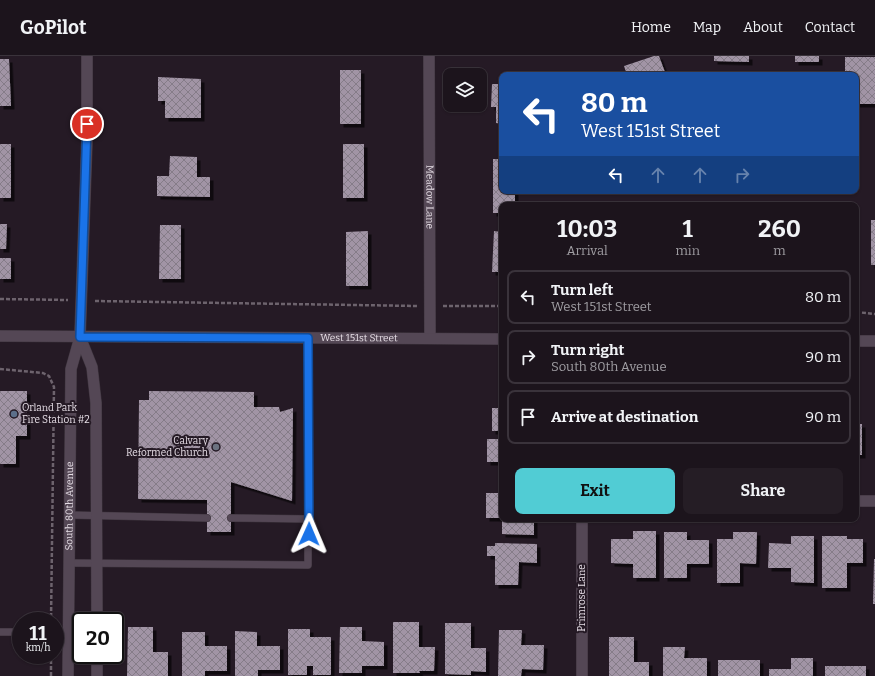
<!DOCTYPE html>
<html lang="en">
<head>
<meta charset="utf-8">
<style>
	:root { --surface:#1c141c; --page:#251d25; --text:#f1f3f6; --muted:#a09ea3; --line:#3a333b; --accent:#51ccd4 }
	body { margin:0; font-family:Bitter,serif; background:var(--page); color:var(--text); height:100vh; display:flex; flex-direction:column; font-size:15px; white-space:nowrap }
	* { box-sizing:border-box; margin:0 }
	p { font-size:13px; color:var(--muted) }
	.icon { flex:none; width:22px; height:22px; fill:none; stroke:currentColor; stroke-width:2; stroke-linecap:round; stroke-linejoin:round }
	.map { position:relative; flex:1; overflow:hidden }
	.side { position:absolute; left:499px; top:146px; width:360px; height:320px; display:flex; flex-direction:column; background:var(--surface); border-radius:8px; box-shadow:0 1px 3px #0004,0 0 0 1px var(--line) }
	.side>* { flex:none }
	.hud { position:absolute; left:499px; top:16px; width:360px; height:122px; border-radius:8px; box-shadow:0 1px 3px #0004,0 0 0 1px var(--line); background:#1a4fa0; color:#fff; overflow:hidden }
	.tools { position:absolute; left:443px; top:12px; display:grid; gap:8px }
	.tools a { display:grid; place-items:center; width:44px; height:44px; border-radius:8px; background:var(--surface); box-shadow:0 1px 3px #0004,0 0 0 1px var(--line); font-size:20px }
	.speed { position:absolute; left:12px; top:556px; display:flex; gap:8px; font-size:20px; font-weight:700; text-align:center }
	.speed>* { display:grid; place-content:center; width:52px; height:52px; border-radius:50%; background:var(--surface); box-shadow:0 1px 3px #0004,0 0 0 1px var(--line); line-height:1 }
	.speed small { font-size:10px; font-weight:400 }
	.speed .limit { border:2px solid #111; border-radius:6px; background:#fff; color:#111 }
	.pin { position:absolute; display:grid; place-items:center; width:34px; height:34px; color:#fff; margin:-17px; border:2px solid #fff; border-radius:50%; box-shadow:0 1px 4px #0007 }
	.me { position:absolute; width:44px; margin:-22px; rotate:1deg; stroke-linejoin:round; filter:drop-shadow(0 0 3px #0008) }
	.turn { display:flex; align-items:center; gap:14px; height:84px; padding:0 16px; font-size:18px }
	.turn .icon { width:52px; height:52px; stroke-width:2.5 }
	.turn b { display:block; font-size:28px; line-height:34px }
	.lanes { display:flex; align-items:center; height:38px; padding:0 16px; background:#0003; justify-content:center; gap:20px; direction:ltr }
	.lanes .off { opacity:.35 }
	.eta { display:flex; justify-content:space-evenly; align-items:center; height:68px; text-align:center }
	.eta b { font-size:24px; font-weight:700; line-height:28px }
	.cta { display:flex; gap:8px; margin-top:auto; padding:8px 16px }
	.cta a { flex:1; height:46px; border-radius:8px; background:var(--accent); color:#111; font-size:16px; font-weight:700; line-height:46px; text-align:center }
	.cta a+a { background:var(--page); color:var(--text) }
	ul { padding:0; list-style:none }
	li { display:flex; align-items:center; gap:12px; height:54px; margin:0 8px 6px; padding:0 8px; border:2px solid var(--line); border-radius:8px }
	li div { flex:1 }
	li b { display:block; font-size:15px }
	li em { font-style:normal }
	header { display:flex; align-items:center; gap:24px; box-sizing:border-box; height:56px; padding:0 20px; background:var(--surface); border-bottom:1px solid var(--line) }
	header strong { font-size:19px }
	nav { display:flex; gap:22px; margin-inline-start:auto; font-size:14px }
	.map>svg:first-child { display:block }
	.building { fill:url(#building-cross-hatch); filter:url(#shadow) }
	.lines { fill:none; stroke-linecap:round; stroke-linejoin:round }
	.service-casing { stroke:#3e353e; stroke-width:8 }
	.minor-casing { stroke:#3e353e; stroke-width:12 }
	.tertiary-casing { stroke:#3e353e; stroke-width:12 }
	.path { stroke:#6d636d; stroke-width:2.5; stroke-dasharray:4 2; stroke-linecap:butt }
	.service { stroke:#544755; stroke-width:7 }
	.minor { stroke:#544755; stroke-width:11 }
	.tertiary { stroke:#544755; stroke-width:11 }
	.route-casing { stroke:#114b97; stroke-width:10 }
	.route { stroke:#1a73e8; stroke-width:7 }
	.service-dot { fill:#5c6f8a; stroke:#251a25; stroke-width:1.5 }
	.worship-dot { fill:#6b7280; stroke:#251a25; stroke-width:1.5 }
	.labels { text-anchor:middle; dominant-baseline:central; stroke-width:4; stroke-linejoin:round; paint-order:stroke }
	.street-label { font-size:10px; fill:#e6dee6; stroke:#251a25 }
	.poi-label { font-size:10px; fill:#e6dee6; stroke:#251a25; text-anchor:start }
</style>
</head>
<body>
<header>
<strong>GoPilot</strong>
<nav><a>Home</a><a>Map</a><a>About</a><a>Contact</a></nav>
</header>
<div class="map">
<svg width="875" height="620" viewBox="0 0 875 620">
	<defs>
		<pattern id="building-cross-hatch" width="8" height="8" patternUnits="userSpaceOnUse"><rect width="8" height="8" fill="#a194a5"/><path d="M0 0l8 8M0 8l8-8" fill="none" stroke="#857c88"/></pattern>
		<filter id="shadow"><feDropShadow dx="3.5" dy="3.5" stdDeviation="0" flood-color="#0009"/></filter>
	</defs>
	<rect width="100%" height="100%" fill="#251a25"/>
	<!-- building -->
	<g class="building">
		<polygon points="654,0 659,0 666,19 619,19 626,16 624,10"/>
		<polygon points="714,0 749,0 749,6 714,5"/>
		<rect x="795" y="0" width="24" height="6"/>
		<polygon points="845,1 875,1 875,48 856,48 856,19 845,19"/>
		<polygon points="0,3 9,3 11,50 0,50"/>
		<rect x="340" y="14" width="21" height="54"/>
		<polygon points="158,21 201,23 201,62 165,62 165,45 158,45"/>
		<polygon points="492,28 502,28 502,68 496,67 496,51 491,51"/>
		<rect x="0" y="88" width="11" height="54"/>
		<rect x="343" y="88" width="21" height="54"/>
		<polygon points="170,100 197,101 197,121 210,121 210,141 157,140 157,120 169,120"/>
		<polygon points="493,103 502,103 502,135 515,135 515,149 502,149 502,157 493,157"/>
		<rect x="871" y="164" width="4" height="45"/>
		<polygon points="0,168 7,168 6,193 0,193"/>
		<polygon points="160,169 181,169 181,223 159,223"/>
		<polygon points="368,175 368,230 346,230 346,176"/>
		<polygon points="494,175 502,176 502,216 492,216"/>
		<rect x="0" y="202" width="11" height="21"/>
		<polygon points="0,335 27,335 27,380 16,380 16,408 0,408"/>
		<polygon points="149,335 254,336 254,351 279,351 280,356 293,352 292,445 231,426 231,476 207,476 207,444 138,443 139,344 149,344"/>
		<rect x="492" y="352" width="10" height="23"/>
		<rect x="856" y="368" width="6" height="31"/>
		<rect x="487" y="383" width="15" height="23"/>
		<rect x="486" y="437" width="16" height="25"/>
		<polygon points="502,463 534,463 534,479 502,478"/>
		<polygon points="633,475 656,475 656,522 633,522 633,508 611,507 611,483 633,483"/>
		<polygon points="664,476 687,476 687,484 709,484 709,508 687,508 687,522 664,522"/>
		<polygon points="733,476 757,476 756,508 740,507 740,527 717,527 717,483 733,483"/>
		<polygon points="791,480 814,480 814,527 791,526 791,512 768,512 769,487 791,488"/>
		<polygon points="822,480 847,480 847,483 863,483 863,507 847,507 847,532 822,532"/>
		<polygon points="495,487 537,488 537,507 519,506 518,529 495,529 495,500 487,500 487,490 495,490"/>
		<polygon points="874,503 875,503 875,548 873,548"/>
		<polygon points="393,566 419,566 419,591 435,591 434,615 419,615 420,617 393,617"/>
		<polygon points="445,567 471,567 471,592 486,592 486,616 471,615 471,619 445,618"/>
		<polygon points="128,571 153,571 153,596 168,596 168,620 127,620"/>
		<polygon points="340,571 362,571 362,585 384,586 384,610 362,610 362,617 339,617"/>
		<polygon points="288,573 310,573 310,581 331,581 331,619 313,619 313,610 307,610 307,619 288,619"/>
		<polygon points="499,574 522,574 521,589 544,589 543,614 522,613 521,620 498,620"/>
		<polygon points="235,575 257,576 257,590 280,590 280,614 258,614 258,620 235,620"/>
		<polygon points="182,576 205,576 205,590 227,590 227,615 205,615 205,620 182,620"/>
		<polygon points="609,581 634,581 634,606 649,606 649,620 609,620"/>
		<polygon points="663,591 685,591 684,602 707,602 707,620 663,620"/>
		<polygon points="791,602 813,602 813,620 769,620 769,613 791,613"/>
		<rect x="718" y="604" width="42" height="16"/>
		<rect x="825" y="610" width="41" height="10"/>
	</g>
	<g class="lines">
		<!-- service casing -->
		<g class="service-casing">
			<g id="service">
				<polyline points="70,459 207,462"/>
				<polyline points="231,462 309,463"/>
				<polyline points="69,507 308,509 308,282"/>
				<polyline points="0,576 21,576"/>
				<polyline points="55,576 81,576"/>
			</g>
		</g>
		<!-- minor casing -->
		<g class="minor-casing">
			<g id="minor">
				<path id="s1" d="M429,0L430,282"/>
				<polyline points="80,281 87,82 87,0"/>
				<polyline points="856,445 875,445"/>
				<polyline points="582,620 582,463"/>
			</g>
		</g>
		<!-- tertiary casing -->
		<g class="tertiary-casing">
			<g id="tertiary">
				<path id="s2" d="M0,280L502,283"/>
				<polyline points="80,281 92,311 96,347 97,565"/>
				<polyline points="856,285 875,285"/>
				<path id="s3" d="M68,620L71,313L80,281"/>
				<polyline points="97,620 97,599"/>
			</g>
		</g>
		<!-- path -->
		<g class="path">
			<polyline points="0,243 68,244"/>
			<polyline points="95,245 418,250"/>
			<polyline points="443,250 502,250"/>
			<polyline points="856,256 875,258"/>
			<polyline points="0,313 43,317 49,320 54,331 51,565"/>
			<polyline points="51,620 51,599"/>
		</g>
		<!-- service -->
		<use href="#service" class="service"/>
		<!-- minor -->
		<use href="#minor" class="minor"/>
		<!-- tertiary -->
		<use href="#tertiary" class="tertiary"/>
	</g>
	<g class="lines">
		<!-- route casing -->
		<g class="route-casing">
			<polyline id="route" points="87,68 80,281 308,282 309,478"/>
		</g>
		<!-- route -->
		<use href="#route" class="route"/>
	</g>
	<!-- markers -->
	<circle class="service-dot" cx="14" cy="358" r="4"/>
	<circle class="worship-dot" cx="216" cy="391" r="4"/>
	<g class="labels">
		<!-- street labels -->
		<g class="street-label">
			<text stroke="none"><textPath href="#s1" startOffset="141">Meadow Lane</textPath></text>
			<text stroke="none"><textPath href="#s2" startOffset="359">West 151st Street</textPath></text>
			<text stroke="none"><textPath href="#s3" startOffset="170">South 80th Avenue</textPath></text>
			<text transform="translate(582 542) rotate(-90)">Primrose Lane</text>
		</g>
		<!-- poi labels -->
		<g class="poi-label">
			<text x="22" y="352">Orland Park<tspan x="22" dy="12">Fire Station #2</tspan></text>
			<text x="208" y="385" text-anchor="end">Calvary<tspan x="208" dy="12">Reformed Church</tspan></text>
		</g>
	</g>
</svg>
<div class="tools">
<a><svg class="icon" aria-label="layers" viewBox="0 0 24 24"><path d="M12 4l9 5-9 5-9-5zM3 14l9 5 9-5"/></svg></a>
</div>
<div class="speed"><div>11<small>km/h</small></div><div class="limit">20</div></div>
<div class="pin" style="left:87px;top:68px;background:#d93025"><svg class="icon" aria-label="arrive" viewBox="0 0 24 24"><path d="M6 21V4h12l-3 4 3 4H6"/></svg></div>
<svg class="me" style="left:309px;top:478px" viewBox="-20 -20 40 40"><path d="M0-17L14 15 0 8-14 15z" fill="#1a73e8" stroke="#fff" stroke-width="4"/></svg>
<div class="hud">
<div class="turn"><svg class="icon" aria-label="left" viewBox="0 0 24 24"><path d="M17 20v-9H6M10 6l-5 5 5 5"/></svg><div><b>80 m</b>West 151st Street</div></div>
<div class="lanes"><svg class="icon" aria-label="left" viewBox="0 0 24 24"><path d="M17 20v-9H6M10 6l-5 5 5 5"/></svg><svg class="icon off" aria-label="ahead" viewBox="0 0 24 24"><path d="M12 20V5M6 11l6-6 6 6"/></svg><svg class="icon off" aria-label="ahead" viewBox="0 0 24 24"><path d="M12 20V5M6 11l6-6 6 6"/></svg><svg class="icon off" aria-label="right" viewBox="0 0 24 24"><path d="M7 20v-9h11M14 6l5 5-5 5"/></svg></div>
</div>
<section class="side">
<div class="eta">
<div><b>10:03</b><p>Arrival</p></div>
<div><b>1</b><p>min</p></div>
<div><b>260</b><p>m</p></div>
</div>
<ul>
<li><svg class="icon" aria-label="left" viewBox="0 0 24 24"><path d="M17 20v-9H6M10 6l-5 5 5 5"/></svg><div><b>Turn left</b><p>West 151st Street</p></div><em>80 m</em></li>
<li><svg class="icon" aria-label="right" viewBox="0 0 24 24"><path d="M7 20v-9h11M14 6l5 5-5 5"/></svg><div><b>Turn right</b><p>South 80th Avenue</p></div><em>90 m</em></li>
<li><svg class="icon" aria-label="arrive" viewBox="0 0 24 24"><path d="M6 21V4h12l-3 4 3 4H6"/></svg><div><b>Arrive at destination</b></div><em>90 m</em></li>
</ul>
<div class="cta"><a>Exit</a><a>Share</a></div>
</section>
</div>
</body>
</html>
